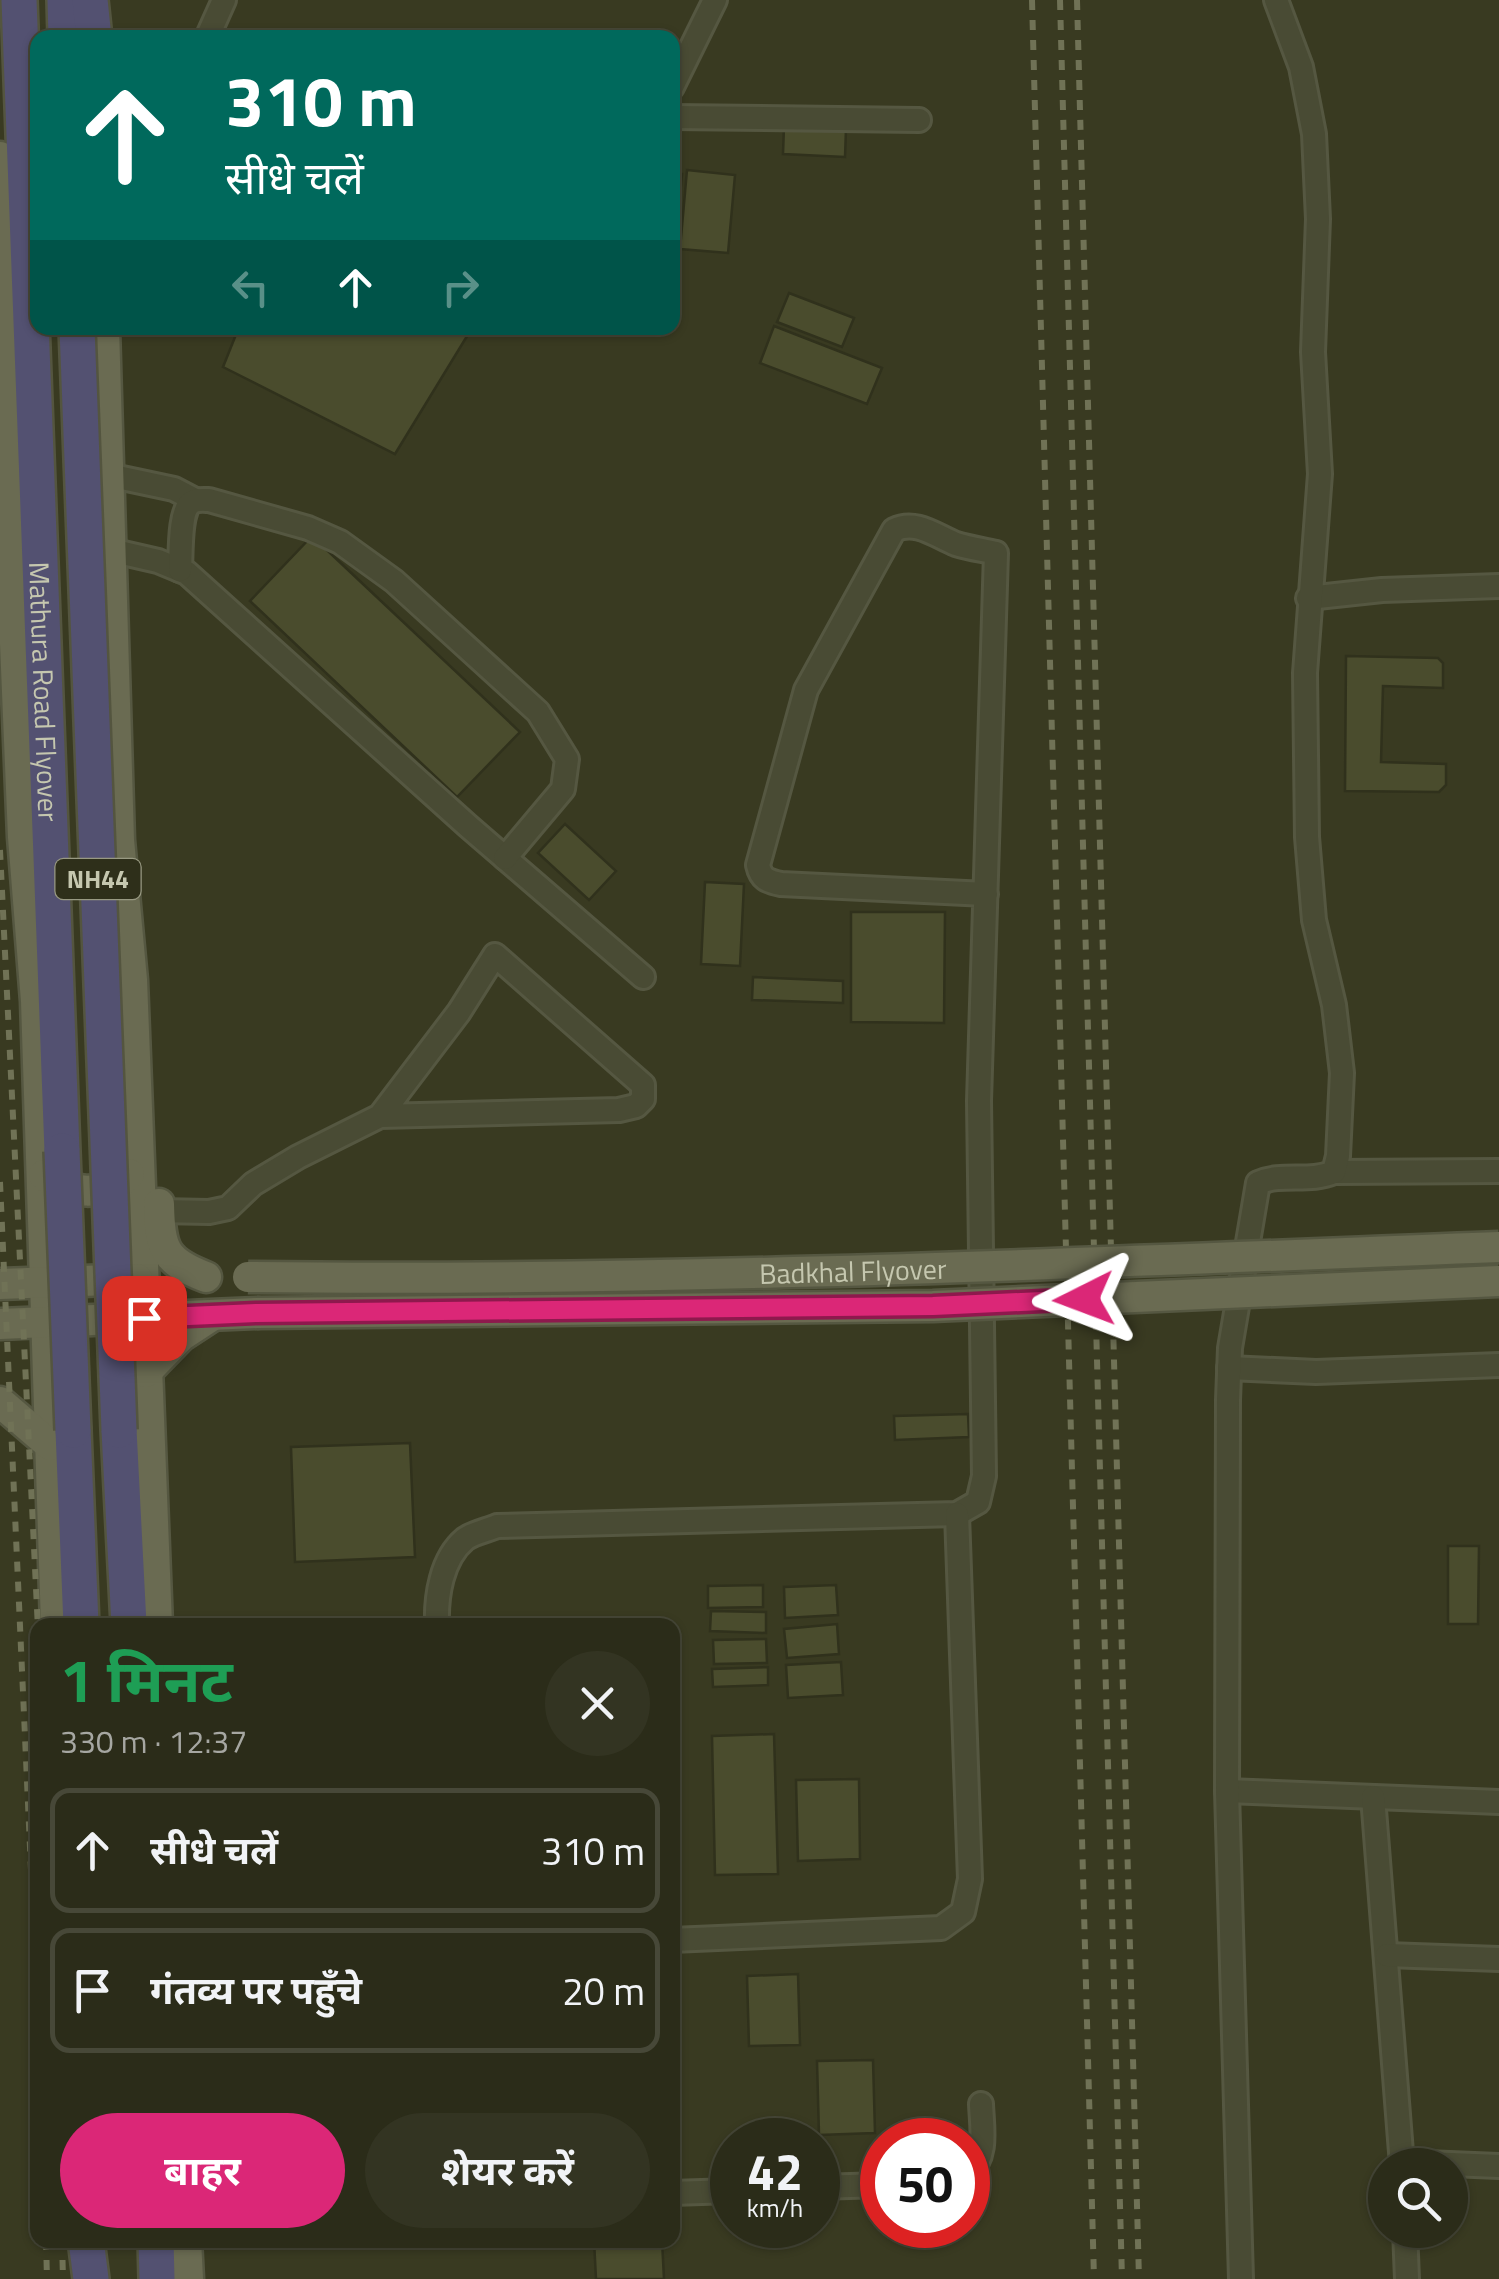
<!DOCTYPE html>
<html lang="hi">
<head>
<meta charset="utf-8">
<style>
	:root { --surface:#2b2c19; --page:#333422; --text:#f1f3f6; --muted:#a6a7a2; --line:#474838; --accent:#db2777 }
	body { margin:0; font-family:"Titillium Web","Noto Sans Devanagari",sans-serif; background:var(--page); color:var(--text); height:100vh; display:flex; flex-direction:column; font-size:38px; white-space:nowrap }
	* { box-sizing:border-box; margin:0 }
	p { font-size:32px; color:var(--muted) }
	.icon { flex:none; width:55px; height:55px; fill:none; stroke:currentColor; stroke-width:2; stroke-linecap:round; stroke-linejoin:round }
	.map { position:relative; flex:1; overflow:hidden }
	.side { position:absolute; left:30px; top:1618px; width:650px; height:630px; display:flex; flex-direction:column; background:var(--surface); border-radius:20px; box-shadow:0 2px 8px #0004,0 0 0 2px var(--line) }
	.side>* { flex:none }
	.guide { position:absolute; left:30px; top:30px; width:650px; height:305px; border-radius:20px; box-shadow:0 2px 8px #0004,0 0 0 2px var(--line); background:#00695c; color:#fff; overflow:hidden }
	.buttons { position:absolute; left:1368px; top:2148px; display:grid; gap:20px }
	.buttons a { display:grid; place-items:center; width:100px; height:100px; border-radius:50%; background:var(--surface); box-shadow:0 2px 8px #0004,0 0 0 2px var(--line); font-size:50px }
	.speed { position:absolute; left:710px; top:2118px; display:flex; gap:20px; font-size:50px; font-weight:700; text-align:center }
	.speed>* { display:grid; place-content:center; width:130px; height:130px; border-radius:50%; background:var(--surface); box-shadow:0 2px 8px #0004,0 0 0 2px var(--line); line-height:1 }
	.speed small { font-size:25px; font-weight:400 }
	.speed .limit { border:15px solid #d22; background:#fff; color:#111 }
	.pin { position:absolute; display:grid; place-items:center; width:85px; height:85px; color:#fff; margin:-42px; border-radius:20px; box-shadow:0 5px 15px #0006 }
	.me { position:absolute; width:110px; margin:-55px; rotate:267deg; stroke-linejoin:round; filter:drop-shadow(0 0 8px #0008) }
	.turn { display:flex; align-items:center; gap:35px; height:210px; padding:0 30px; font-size:45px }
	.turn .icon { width:130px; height:130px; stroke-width:2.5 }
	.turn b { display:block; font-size:70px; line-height:85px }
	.lanes { display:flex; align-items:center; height:95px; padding:0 30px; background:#0003; justify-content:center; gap:50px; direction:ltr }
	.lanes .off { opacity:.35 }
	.round { display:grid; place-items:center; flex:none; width:105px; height:105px; border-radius:52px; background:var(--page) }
	.overview { display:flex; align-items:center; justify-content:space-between; height:170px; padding:0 30px }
	h1 { font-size:60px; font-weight:700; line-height:75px; color:#1e9e55 }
	.button { display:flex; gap:20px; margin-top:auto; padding:20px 30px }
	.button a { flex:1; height:115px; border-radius:60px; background:var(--accent); color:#fff; font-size:40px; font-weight:700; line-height:115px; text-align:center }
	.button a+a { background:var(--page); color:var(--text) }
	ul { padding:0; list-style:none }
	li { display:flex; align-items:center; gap:30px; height:125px; margin:0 20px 15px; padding:0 10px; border:5px solid var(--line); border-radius:20px }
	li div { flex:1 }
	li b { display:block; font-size:38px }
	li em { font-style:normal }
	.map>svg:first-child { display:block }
	.building { fill:#4a4c2d; stroke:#30311c; stroke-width:2.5 }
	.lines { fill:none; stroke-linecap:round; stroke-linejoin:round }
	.minor-casing { stroke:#555741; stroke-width:28 }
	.major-casing { stroke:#555741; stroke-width:35 }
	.highway-casing { stroke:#54553f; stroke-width:40 }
	.minor { stroke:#494b34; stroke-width:22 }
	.major { stroke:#6a6b52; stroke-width:30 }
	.highway { stroke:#535171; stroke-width:35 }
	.rail { stroke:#707256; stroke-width:6; stroke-dasharray:10 10; stroke-linecap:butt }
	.major-bridge-casing { stroke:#555741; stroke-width:35; stroke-linecap:butt }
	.highway-bridge-casing { stroke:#54553f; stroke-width:40; stroke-linecap:butt }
	.major-bridge { stroke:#6a6b52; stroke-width:30 }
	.highway-bridge { stroke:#535171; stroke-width:35 }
	.route-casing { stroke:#8e194d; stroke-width:25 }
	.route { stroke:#db2777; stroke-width:18 }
	.labels { text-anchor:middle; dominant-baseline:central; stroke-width:10; stroke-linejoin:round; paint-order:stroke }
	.shield { fill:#2e2f1a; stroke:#989982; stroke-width:2.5 }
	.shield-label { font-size:25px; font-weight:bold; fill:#c5c7af }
	.street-label { font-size:28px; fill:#c5c7af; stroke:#2e2f1a }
</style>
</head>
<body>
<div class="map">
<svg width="1499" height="2279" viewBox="0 0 1499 2279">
	<rect width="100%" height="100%" fill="#393a21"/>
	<!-- building -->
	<g class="building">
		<polygon points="784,126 846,129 845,157 783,154"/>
		<polygon points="687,170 735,175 728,253 680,249"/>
		<polygon points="672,173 682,174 674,253 672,253"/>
		<polygon points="789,293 854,318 842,347 777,322"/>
		<polygon points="774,326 882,368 867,404 760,363"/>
		<polygon points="233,328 472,328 395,454 223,367 235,337 231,333"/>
		<polygon points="312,536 520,732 457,797 250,601"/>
		<polygon points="1346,656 1438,658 1443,663 1443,688 1383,686 1381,762 1446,764 1446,785 1439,792 1345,791"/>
		<polygon points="565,824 616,871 589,900 538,853"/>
		<polygon points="705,882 744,884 740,966 701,964"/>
		<polygon points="851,912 945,912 944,1023 851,1022"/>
		<polygon points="753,977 843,981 843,1003 752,1000"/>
		<polygon points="968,1414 969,1437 895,1440 894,1416"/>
		<polygon points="410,1443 415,1557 295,1562 291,1447"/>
		<polygon points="1448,1546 1479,1546 1478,1624 1448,1624"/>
		<polygon points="763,1585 763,1607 708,1608 708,1586"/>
		<polygon points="836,1585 838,1615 785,1618 784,1587"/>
		<polygon points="711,1611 766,1612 766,1633 710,1631"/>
		<polygon points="837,1624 839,1654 787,1658 784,1629"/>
		<polygon points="766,1639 767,1663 714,1664 713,1640"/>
		<polygon points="841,1662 843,1695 788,1698 786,1665"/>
		<polygon points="768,1667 768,1685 713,1687 712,1669"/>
		<polygon points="774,1734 778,1874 715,1875 712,1736"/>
		<polygon points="859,1779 860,1859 798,1861 796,1780"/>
		<polygon points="798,1974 800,2045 749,2046 747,1976"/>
		<polygon points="873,2060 875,2133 819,2135 817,2061"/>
		<polygon points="594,2240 662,2240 664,2279 596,2279"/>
	</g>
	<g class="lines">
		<!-- minor casing -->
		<g class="minor-casing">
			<g id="minor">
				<polyline points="207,38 224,0"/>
				<polyline points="672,87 715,0"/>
				<polyline points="672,117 919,120"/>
				<polyline points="108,475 174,489 195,500"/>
				<polyline points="110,550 158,561 187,573 468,826 643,977"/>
				<path d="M180,570C181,556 179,509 192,502C196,499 205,500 209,500L308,528L340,542L394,581L538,712L567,759L563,789L505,858"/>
				<polyline points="1308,598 1382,590 1499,586"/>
				<polyline points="1334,1172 1499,1171"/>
				<polyline points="159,1211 209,1212 228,1208 253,1184 298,1157 380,1116 459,1012 495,955 643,1085 643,1099 636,1106 619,1110 380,1116"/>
				<polyline points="1229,1368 1316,1372 1499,1365"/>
				<path d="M437,1625C436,1597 441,1559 465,1539C473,1533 488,1530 497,1526L957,1514L978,1502L984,1476L979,1101L996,553C983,550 969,548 956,544C936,536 916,519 894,530L806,690L758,865C761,879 767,881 781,884L986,894"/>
				<polyline points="1227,1791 1499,1802"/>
				<polyline points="1373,1797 1402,2165"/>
				<polyline points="672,1940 941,1928 963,1912 970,1879 957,1514"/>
				<polyline points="1387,1955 1499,1959"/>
				<polyline points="1402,2162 1499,2166"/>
				<path d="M968,2174C988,2156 982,2129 981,2104"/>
				<polyline points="818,2187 882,2185"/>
				<polyline points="672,2193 732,2191"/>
				<polyline points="1405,2230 1407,2279"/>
				<path d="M1241,2279L1227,1791L1228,1400L1230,1348L1258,1183C1283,1172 1309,1183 1334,1172L1338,1156L1342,1073L1334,1005L1314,920L1307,837L1305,673L1320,474L1313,352L1318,219L1314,134L1301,67L1276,0"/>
			</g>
		</g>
		<!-- major casing -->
		<g class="major-casing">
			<g id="major">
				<polyline points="0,157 8,474 23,837 36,1001 56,1625"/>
				<polyline points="104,328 119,840 132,980 157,1625"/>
				<path d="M44,1175C65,1195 109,1197 129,1174"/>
				<path d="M159,1204C160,1249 164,1261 206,1277"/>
				<polyline points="0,1284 137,1279"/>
				<polyline points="0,1324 257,1313"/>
				<polyline points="146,1372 181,1336 210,1317"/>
				<polyline points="0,1402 50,1445"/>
				<polyline points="186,2240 188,2279"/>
			</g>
		</g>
		<!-- highway casing -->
		<g class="highway-casing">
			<g id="highway">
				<path id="s1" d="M19,0L62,1151"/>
				<polyline points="65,0 66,38"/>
				<polyline points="90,0 94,38"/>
				<polyline points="73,1430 81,1625"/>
				<polyline points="119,1430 129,1625"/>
				<polyline points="86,2240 91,2279"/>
				<polyline points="156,2240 157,2279"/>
			</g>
		</g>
		<!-- minor -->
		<use href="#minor" class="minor"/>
		<!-- major -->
		<use href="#major" class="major"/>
		<!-- highway -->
		<use href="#highway" class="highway"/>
		<!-- rail -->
		<g class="rail">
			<polyline points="1032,0 1094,2279"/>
			<polyline points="1060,0 1122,2279"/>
			<polyline points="1077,0 1139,2279"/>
			<polyline points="0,850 38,1629"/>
			<polyline points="0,1182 38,2025"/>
			<polyline points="46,2240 47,2279"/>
			<polyline points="62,2240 63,2279"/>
		</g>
		<!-- major-bridge casing -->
		<g class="major-bridge-casing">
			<g id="major-bridge">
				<path id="s2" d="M248,1277C666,1282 1082,1263 1499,1247"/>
				<polyline points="257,1313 933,1306 1499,1281"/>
			</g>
		</g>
		<!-- highway-bridge casing -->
		<g class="highway-bridge-casing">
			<g id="highway-bridge">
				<polyline points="77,328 119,1430"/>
				<polyline points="62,1151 73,1430"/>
			</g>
		</g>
		<!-- major-bridge -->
		<use href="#major-bridge" class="major-bridge"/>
		<!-- highway-bridge -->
		<use href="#highway-bridge" class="highway-bridge"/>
	</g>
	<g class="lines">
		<!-- route casing -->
		<g class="route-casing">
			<polyline id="route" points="144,1318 256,1313 933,1306 1084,1299"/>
		</g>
		<!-- route -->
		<use href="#route" class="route"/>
	</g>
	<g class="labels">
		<!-- shield labels -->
		<rect class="shield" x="55.5" y="859" width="85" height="40" rx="8"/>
		<g class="shield-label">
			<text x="98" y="879">NH44</text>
		</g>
		<!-- street labels -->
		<g class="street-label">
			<text stroke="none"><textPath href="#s1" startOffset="692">Mathura Road Flyover</textPath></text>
			<text stroke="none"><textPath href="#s2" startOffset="605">Badkhal Flyover</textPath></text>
		</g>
	</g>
</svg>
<div class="buttons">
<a><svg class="icon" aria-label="search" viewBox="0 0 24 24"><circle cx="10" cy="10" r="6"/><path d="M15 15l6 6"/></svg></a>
</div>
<div class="speed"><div>42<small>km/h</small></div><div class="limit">50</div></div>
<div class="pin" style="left:144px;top:1318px;background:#d93025"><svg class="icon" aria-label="arrive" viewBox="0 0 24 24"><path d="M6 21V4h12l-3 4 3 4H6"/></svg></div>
<svg class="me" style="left:1084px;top:1299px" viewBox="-20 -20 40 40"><path d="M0-17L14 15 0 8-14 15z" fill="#db2777" stroke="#fff" stroke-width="4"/></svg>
<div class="guide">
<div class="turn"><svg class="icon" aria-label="ahead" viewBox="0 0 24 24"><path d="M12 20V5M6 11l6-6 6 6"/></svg><div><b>310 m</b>सीधे चलें</div></div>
<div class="lanes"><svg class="icon off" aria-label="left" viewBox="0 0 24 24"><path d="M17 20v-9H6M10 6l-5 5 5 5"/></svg><svg class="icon" aria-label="ahead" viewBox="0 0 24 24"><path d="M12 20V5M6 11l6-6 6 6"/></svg><svg class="icon off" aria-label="right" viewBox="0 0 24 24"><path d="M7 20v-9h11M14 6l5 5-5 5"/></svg></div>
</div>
<section class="side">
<div class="overview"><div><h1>1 मिनट</h1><p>330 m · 12:37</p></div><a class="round"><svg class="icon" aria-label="close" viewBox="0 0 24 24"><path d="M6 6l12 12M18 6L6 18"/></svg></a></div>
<ul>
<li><svg class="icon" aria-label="ahead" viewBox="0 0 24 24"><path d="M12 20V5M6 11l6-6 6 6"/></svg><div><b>सीधे चलें</b></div><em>310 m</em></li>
<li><svg class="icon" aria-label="arrive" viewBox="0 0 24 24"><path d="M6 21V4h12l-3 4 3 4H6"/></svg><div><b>गंतव्य पर पहुँचे</b></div><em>20 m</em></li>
</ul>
<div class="button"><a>बाहर</a><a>शेयर करें</a></div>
</section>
</div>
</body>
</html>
